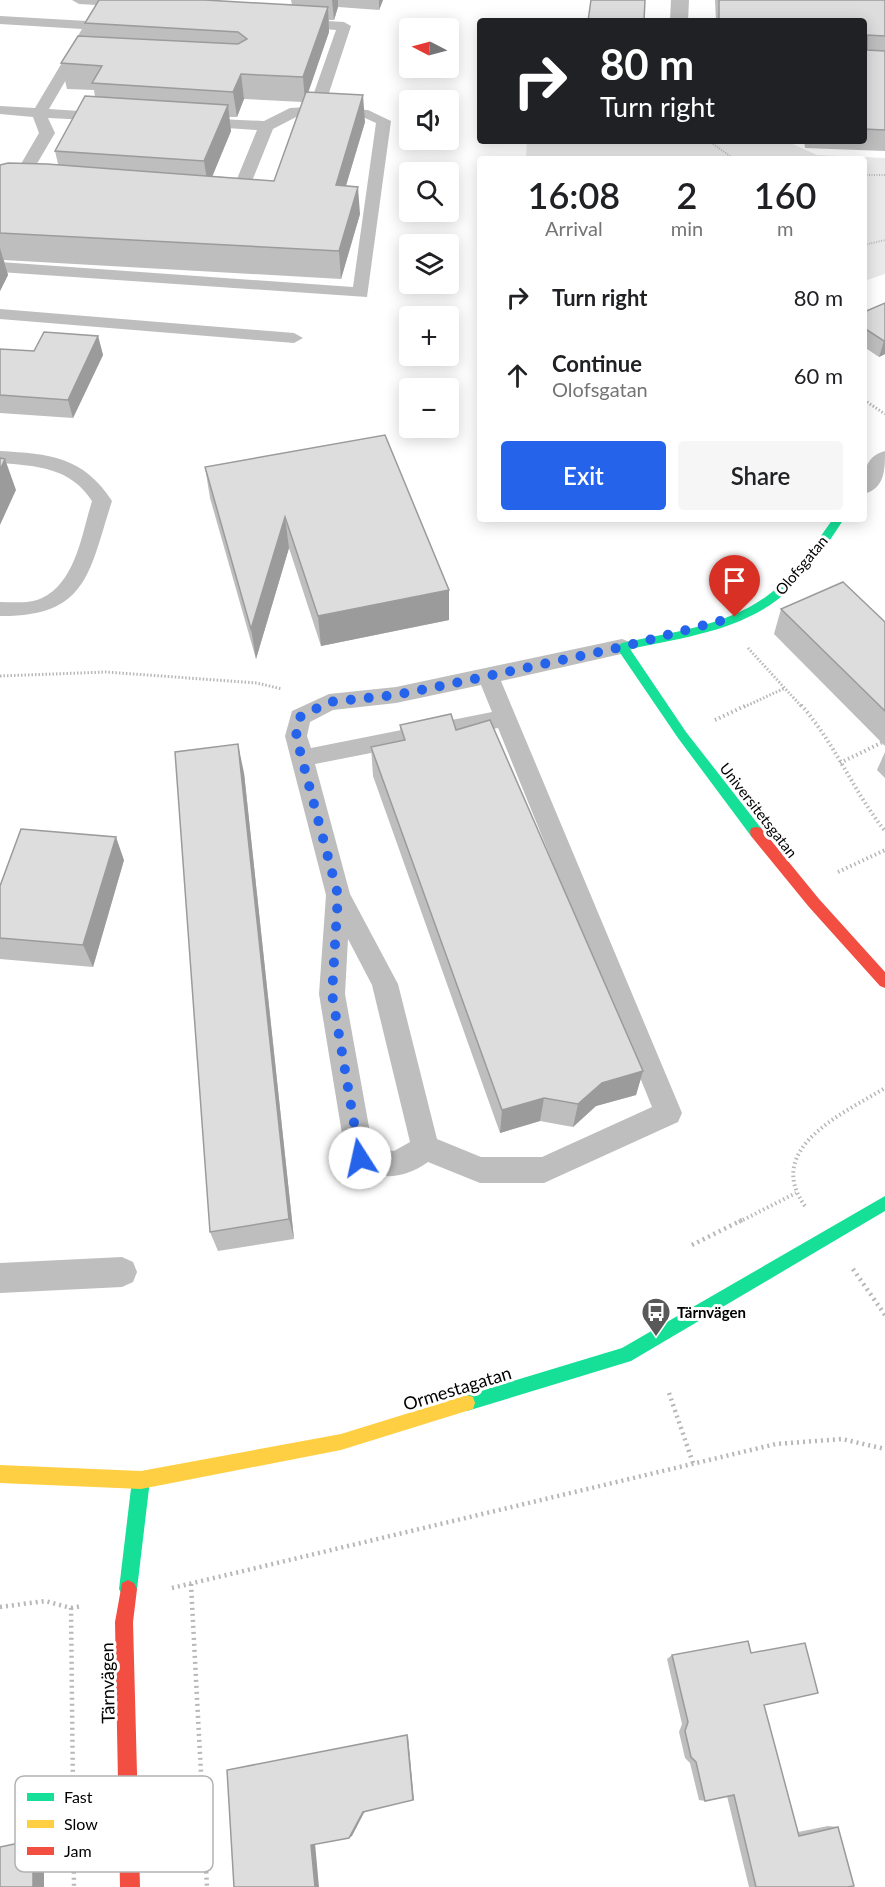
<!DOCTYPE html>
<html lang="en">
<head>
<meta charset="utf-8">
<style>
	:root { --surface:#fff; --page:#f6f6f6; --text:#202124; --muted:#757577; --accent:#2563eb }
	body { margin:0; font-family:Lato,sans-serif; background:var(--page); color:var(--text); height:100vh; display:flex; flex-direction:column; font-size:22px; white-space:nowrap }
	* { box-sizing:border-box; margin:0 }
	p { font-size:20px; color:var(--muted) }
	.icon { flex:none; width:33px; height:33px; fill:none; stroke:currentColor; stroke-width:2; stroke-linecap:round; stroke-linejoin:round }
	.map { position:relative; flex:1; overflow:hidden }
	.side { position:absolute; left:477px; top:156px; width:390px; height:366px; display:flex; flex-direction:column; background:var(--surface); border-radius:6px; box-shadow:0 3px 15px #0003 }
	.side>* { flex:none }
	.banner { position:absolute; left:477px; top:18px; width:390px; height:126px; border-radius:6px; box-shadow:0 3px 15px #0003; background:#202124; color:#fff; overflow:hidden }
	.needle { width:39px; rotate:276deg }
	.tools { position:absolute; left:399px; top:18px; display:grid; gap:12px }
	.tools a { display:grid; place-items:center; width:60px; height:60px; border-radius:6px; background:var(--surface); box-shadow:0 3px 15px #0003; font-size:30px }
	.pin { position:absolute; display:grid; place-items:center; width:51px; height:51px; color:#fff; margin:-62px -26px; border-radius:50% 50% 50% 0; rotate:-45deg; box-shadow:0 0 6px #0007 }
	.pin .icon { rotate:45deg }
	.me { position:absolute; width:66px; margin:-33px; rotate:350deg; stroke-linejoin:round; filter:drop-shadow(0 0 4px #0008) }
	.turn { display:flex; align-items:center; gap:21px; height:126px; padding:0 24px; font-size:27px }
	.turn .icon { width:78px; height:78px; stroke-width:2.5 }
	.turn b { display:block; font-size:42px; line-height:51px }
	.eta { display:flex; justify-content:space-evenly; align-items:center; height:102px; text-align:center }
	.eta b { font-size:36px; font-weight:600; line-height:42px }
	.action { display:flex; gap:12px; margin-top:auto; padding:12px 24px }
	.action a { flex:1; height:69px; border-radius:6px; background:var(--accent); color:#fff; font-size:24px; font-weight:600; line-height:69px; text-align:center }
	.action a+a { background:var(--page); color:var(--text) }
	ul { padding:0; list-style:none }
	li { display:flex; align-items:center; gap:18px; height:78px; padding:0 24px }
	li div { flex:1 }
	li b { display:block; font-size:22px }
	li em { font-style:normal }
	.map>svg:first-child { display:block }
	.green { fill:#eaeaea }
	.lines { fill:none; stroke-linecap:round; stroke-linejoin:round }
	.path-far3 { stroke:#b8b8b8; stroke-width:2; stroke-dasharray:1 1.5; stroke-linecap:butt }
	.path-far2 { stroke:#b8b8b8; stroke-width:3; stroke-dasharray:1.5 2; stroke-linecap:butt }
	.path-far1 { stroke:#b8b8b8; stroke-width:4; stroke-dasharray:1.5 3; stroke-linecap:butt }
	.path { stroke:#b8b8b8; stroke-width:4.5; stroke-dasharray:2 4; stroke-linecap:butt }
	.lane { fill:#bebebe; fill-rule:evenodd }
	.street { fill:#bebebe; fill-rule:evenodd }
	.fast { fill:#16e098; fill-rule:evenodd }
	.slow { fill:#ffcf43; fill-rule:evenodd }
	.jam { fill:#f24e42; fill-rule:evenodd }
	.wall { fill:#bebebe; fill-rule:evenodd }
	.shaded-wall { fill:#9b9b9b }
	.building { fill:#ddd; stroke:#9b9b9b; stroke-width:1.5 }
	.route { stroke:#2563eb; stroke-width:10; stroke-dasharray:0 18 }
	.labels { text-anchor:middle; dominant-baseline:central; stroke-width:6; stroke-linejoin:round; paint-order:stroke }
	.street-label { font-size:15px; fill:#000; stroke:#fff }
	.poi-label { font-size:15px; font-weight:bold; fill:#000; stroke:#fff; text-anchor:start }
	.near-street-label { font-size:18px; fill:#000; stroke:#fff }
	.key { fill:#fff; stroke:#b2b2b2; stroke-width:1.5 }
	.key-label { font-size:16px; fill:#000 }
</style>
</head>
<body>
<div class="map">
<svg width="885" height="1887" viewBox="0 0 885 1887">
	<rect width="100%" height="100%" fill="#fff"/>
	<!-- green -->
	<polygon class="green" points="527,141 786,141 817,155 885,158 885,274 864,281 864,159 526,159"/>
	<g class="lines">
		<!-- path-far3 -->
		<g class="path-far3">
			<polyline points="709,141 734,159"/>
			<polyline points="864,175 885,175"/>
			<polyline points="864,245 885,240"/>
		</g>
		<!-- path-far2 -->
		<g class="path-far2">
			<polyline points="864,400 885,414"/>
			<polyline points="748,648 802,707"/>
			<polyline points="0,676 106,672 257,683 282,689"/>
			<polyline points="744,707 785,688"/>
		</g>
		<!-- path-far1 -->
		<g class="path-far1">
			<path d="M801,705C835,743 853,791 885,831"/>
			<polyline points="715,720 747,705"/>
			<polyline points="840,763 885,741"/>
			<polyline points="838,872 885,850"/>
			<path d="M805,1206C763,1148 844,1113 885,1088"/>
			<polyline points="739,1222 796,1193"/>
		</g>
		<!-- path -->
		<g class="path">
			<polyline points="692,1245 742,1220"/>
			<polyline points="853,1269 885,1315"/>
			<polyline points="669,1393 693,1463"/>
			<polyline points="191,1584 207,1887"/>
			<polyline points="172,1588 776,1444 842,1439 885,1449"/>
			<polyline points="0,1607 45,1601 71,1608 74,1887"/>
			<polyline points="71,1608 82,1606"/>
		</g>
		<!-- lane -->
		<g class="lane">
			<polygon points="72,0 193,0 170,9 79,4"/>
			<polygon points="108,8 115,12 103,16 49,109 110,113 117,117 110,121 48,118 55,133 25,184 13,184 11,181 39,133 33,117 0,114 0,106 35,108 82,29 0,24 0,16 87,21 94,9"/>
			<path d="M294,19L344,22L351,26L324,108L368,110L391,121L367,297L0,272V262L353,287L376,123L365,118L298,116L273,129L246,196C239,203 220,202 213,195L221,190L232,191L257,130L197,126L190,122L197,118L264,121L290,108L309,107L336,30L289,26V20Z"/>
			<polygon points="0,309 294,333 303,338 294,343 0,319"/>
			<path d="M0,451C49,454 83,456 112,501C89,572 88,617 0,616V602C14,602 29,604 42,598C76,582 82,533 92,501C70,467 37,466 0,463Z"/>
			<path d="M622,639L630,642L633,647L630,652L501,681L682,1113L678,1122L544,1183H480L428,1162C401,1181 380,1179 350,1167L346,1158L319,994L326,895L285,736L292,711L329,694L396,687ZM481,685L492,712L311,748L307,736L310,722L333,710L396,703ZM498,728L652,1107L542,1157H481L437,1139L398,984L350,894L315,764ZM348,939L372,985L410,1142L394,1151L373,1149L345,994Z"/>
			<polygon points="122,1257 133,1262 137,1272 133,1282 122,1287 0,1293 0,1263"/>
		</g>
		<!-- street -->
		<g class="street">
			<polygon points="671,0 689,0 688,21 670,21"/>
			<path d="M885,451C885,470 885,488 864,494C864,475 863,457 885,451Z"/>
		</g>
		<!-- fast -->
		<g class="fast">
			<path d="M833,519H844C825,547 805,580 777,600C734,632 680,638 630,649L686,732L761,828L762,832L761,836H751L678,738L616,647L622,643C677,631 739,625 781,584C802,565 817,541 833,519Z"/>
			<polygon points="885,1196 885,1211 631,1361 467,1411 461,1409 459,1403 461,1397 467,1395 622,1348"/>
			<polygon points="141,1471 147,1474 150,1480 137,1589 134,1595 128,1598 122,1595 119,1589 132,1480 135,1474"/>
		</g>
		<!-- slow -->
		<polygon class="slow" points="467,1395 473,1397 475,1403 473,1409 341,1450 141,1489 0,1483 0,1465 141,1471 341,1434"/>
		<!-- jam -->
		<g class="jam">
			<polygon points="756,827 761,828 819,899 885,972 885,988 880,986 809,907 751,836 750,832 751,828"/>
			<polygon points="128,1580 134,1583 137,1589 133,1622 140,1887 120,1887 115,1622 122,1583"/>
		</g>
	</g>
	<!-- wall -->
	<g class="wall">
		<path d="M291,0H383L379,10L338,7L334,20H329V32L308,92L365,122L346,186L360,214L341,279L4,260L8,275L0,291V165L58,164L55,151L95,97L94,90L67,89L61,63L88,36L85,23L292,5ZM244,99L302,102L274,181L212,176L231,131L229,117H237Z"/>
		<polygon points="715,0 885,0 885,151 805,148 804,141 864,141 864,21 716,21"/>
		<polygon points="885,303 885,354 879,357 864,347 864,312"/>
		<polygon points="98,336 103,355 73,418 0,413 0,349 34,351"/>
		<polygon points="205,467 449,620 321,646 289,548 256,659 210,498"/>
		<polygon points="781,609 885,622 885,746 774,634"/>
		<polygon points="400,725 456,730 643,1071 636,1095 596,1106 573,1127 540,1121 500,1133 373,776 371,747 401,740"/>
		<polygon points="885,752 885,778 877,770"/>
		<polygon points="244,773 294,1239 218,1251 210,1232"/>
		<polygon points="124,860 93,967 0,959 0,886"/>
		<polygon points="672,1655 764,1705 798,1832 828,1826 838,1827 847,1887 749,1887 727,1796 705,1801 699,1800 690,1763 685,1758 679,1732 682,1724 667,1659"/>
	</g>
	<!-- shaded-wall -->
	<g class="shaded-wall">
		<polygon points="332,0 338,0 338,7 334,20"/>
		<polygon points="379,0 383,0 379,10"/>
		<polygon points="328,7 329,32 305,102 303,77"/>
		<polygon points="241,74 244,99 237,117 233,92"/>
		<polygon points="363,95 365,122 338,212 336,185"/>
		<polygon points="228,105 231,131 208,187 204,161"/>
		<polygon points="358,187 360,214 341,279 339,251"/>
		<polygon points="0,248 8,275 0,291"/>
		<polygon points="98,336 103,355 73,418 68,400"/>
		<polygon points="884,341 885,341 885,354 879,357"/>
		<polygon points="5,459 16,490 0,525 0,470"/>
		<polygon points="285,517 289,548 256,659 251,629"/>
		<polygon points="449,590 449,620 321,646 318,616"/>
		<polygon points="238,744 244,773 294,1239 289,1219"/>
		<polygon points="116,837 124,860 93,967 83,945"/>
		<polygon points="643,1071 636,1095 596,1106 573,1127 578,1104 602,1083"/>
		<polygon points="544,1098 540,1121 500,1133 502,1110"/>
		<polygon points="407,1735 408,1736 414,1800 413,1800"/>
		<polygon points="365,1811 352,1836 349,1838 363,1812"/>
		<polygon points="44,1839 44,1887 33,1887 33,1840"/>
		<polygon points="315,1843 319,1887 315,1887 311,1845"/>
	</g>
	<!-- building -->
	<g class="building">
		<polygon points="99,0 205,0 328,7 303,77 241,74 233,92 92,83 102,66 61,63 78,36 238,44 247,39 238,32 85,23"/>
		<polygon points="591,0 645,0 644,21 588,21"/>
		<polygon points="719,0 885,0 885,36 867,35 867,50 885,51 885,130 864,129 864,21 719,21"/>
		<polygon points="306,92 363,95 336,185 358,187 339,251 0,233 0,165 8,163 47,164 274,181"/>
		<polygon points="85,96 228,105 204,161 55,151"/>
		<polygon points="885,303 885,341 884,341 864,328 864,312"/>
		<polygon points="44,332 98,336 68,400 0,395 0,349 34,351"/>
		<polygon points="385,435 449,590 318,616 285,517 251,629 205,467"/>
		<polygon points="0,458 5,459 0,470"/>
		<polygon points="843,582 885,622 885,711 781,609"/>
		<polygon points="451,714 456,730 490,720 643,1071 602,1083 578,1104 544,1098 502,1110 371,747 405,740 400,725"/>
		<polygon points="238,744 289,1219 210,1232 175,752"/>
		<polygon points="21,829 116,837 83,945 0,938 0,886"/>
		<polygon points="748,1641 751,1653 805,1643 818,1693 764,1705 799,1836 838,1827 854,1886 847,1887 756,1887 734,1795 705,1801 696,1762 691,1757 685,1731 688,1722 672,1655"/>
		<polygon points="407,1735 413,1800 363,1812 349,1838 311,1845 315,1887 234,1887 227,1770"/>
		<polygon points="33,1840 33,1887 0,1887 0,1847"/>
	</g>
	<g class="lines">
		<!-- route -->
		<polyline class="route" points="360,1158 332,994 338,895 296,736 300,717 329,702 396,695 465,681 622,647 735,617"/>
	</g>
	<!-- icons -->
	<defs>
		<g id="bus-pin" transform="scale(1.5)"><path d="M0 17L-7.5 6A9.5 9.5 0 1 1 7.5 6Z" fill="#595959" stroke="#fff"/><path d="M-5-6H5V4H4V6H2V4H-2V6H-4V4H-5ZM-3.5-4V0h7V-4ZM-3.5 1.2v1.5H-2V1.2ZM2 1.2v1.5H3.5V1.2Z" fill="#fff"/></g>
	</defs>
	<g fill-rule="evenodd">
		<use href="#bus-pin" x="656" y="1312"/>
	</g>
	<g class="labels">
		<!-- street labels -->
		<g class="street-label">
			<text transform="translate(801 565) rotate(-50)">Olofsgatan</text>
			<text transform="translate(759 810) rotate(52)">Universitetsgatan</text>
		</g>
		<!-- poi labels -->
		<g class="poi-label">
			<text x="677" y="1312">Tärnvägen</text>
		</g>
		<!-- near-street labels -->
		<g class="near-street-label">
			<text transform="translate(457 1388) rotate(-17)">Ormestagatan</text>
			<text transform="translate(107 1683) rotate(-91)">Tärnvägen</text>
		</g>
	</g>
	<!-- legend -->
	<rect x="15" y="1776" width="198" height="96" rx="9" class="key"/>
	<rect x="27" y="1793" width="27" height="8" fill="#16e098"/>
	<rect x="27" y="1820" width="27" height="8" fill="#ffcf43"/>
	<rect x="27" y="1847" width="27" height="8" fill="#f24e42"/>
	<g class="key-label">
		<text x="64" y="1803">Fast</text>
		<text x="64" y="1830">Slow</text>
		<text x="64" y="1857">Jam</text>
	</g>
</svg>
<div class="tools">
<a><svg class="needle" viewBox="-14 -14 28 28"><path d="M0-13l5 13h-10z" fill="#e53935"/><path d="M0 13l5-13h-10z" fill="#757577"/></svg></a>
<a><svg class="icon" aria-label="sound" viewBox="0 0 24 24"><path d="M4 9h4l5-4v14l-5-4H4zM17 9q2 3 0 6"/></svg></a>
<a><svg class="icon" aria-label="search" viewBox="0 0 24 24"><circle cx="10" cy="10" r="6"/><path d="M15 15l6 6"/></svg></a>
<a><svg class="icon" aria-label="layers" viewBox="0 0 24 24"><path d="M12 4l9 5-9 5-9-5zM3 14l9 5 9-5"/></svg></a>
<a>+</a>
<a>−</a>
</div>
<div class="pin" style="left:735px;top:617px;background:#d93025"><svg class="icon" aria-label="arrive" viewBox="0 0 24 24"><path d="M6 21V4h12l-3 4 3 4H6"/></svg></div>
<svg class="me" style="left:360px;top:1158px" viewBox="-20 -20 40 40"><circle r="19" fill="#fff"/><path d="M0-13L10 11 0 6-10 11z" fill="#2563eb"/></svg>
<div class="banner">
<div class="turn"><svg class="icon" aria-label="right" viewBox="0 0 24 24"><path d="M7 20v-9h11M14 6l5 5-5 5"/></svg><div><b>80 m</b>Turn right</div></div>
</div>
<section class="side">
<div class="eta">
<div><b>16:08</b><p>Arrival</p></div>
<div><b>2</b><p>min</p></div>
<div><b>160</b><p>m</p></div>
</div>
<ul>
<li><svg class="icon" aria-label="right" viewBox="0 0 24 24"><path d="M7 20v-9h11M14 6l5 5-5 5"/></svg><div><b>Turn right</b></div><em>80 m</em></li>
<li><svg class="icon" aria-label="ahead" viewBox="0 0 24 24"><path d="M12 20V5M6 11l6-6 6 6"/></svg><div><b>Continue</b><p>Olofsgatan</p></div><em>60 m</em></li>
</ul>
<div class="action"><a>Exit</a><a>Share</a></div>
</section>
</div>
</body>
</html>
